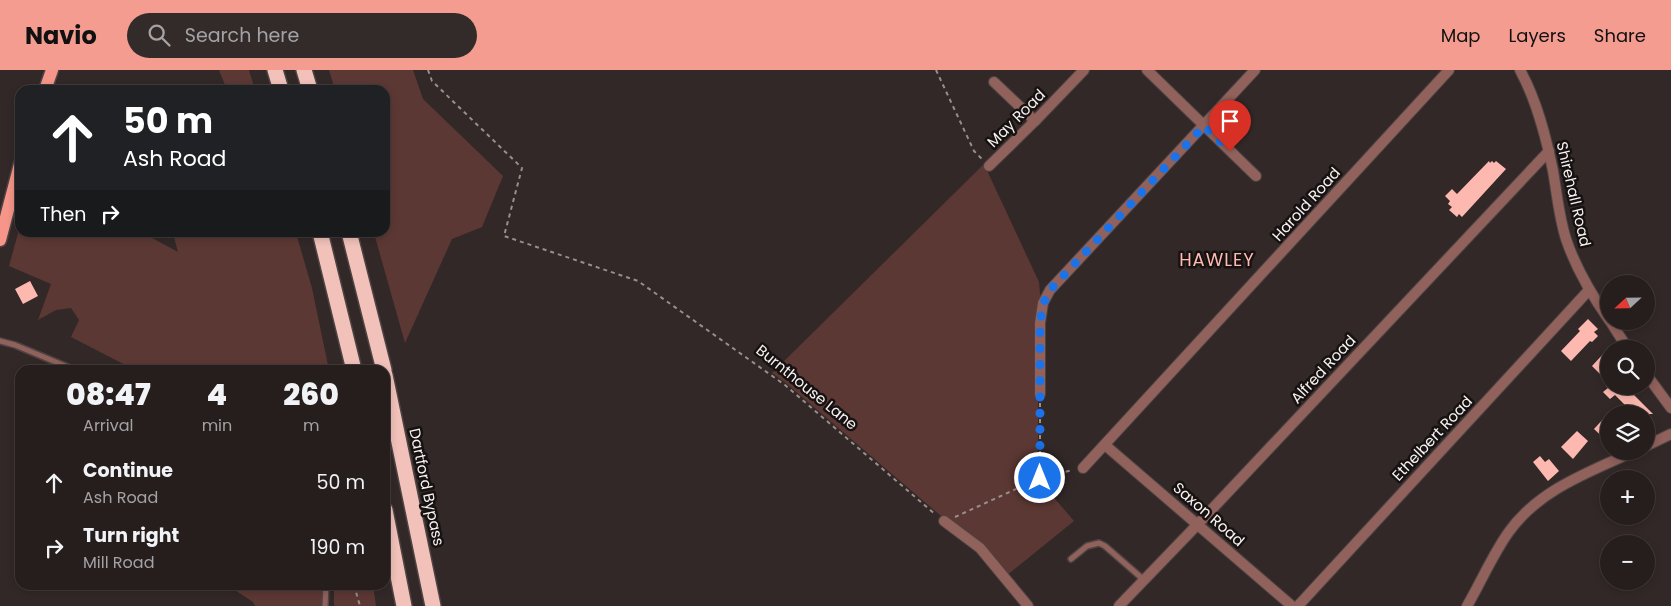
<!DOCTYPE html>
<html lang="en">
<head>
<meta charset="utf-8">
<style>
	:root { --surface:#261e1d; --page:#322b2a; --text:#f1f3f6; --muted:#a4a2a4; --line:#423c3b; --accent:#f59c91 }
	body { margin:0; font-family:Poppins,sans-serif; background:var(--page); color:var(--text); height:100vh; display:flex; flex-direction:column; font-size:19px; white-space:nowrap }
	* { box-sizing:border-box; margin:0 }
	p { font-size:16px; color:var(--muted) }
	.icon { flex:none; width:28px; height:28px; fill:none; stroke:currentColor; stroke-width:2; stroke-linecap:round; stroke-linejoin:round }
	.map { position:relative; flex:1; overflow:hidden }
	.sheet { position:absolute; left:15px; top:295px; width:375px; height:225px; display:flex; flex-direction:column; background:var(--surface); border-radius:15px; box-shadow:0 2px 8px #0003,0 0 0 1px var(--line) }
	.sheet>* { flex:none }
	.banner { position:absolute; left:15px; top:15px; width:375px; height:152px; border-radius:15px; box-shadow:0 2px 8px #0003,0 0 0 1px var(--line); background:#202124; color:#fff; overflow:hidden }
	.needle { width:32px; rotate:248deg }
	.controls { position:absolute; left:1600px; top:205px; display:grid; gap:10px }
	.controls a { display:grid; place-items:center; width:55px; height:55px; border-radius:50%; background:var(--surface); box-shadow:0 2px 8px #0003,0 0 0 1px var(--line); font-size:25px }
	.pin { position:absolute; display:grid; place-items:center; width:42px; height:42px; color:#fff; margin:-51px -21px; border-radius:50% 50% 50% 0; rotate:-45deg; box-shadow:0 0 5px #0007 }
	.pin .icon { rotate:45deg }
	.me { position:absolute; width:55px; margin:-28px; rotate:0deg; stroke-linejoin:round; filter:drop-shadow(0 0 4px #0008) }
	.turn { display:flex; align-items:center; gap:18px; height:105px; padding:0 25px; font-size:22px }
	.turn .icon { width:65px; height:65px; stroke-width:2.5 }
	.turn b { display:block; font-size:35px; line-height:42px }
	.then { display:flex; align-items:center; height:48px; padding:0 25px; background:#0003; gap:10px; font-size:19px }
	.eta { display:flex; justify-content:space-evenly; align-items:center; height:85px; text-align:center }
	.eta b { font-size:30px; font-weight:800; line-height:35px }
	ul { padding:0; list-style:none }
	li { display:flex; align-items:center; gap:15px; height:65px; padding:0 25px }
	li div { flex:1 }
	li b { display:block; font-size:19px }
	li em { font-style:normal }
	header { display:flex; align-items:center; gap:30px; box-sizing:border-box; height:70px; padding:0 25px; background:var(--accent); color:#111 }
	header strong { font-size:24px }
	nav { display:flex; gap:28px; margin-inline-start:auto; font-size:18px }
	.search { width:350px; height:45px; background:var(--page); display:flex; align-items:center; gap:12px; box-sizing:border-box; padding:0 18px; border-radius:28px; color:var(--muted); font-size:19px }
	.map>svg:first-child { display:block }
	.green { fill:#5c3834 }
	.building { fill:#fdb9b0 }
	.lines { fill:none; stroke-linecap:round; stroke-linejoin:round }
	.lane-casing { stroke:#4e4443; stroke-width:8 }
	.street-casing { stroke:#4e4443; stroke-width:12 }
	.primary-casing { stroke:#4e4443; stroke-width:15 }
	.highway-casing { stroke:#4e4443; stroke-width:18 }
	.path { stroke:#978f8e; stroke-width:2; stroke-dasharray:4 4; stroke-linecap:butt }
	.lane { stroke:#91615b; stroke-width:5 }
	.street { stroke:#91615b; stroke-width:10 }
	.primary { stroke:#f69589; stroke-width:12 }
	.highway { stroke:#f1c1ba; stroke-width:15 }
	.route { stroke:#1a73e8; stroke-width:9; stroke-dasharray:0 16.2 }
	.labels { text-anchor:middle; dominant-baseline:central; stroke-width:5; stroke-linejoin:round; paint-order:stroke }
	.street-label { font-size:15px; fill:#f8f2f1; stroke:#171212 }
	.quarter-label { font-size:18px; letter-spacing:1px; fill:#ffbbb2; stroke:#171212 }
</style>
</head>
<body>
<header>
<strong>Navio</strong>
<div class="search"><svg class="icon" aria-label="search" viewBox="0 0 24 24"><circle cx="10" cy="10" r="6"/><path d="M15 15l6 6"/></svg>Search here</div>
<nav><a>Map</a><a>Layers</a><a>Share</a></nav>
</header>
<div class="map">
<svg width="1671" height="536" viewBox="0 0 1671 536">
	<rect width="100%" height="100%" fill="#322827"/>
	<!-- green -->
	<g class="green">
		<polygon points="219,0 249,0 255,20 227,20"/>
		<polygon points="329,0 413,0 423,29 503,106 482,157 452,169 405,273 374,163 385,162 385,20 335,20"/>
		<polygon points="984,94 1039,212 1041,235 1038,255 1038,409 1074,451 1006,506 948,452 787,314 772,303"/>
		<polygon points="20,156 20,162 143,163 178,182 173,163 296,163 312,218 329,300 135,300 71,267 79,250 71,238 56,240 38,250 51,214 9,196"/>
		<polygon points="227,515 323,515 323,536 255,536 253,532"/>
		<polygon points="334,515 373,515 376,536 334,536"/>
	</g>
	<!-- building -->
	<g class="building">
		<polygon points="1489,91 1490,93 1492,91 1494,93 1496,91 1506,99 1462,147 1459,144 1457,147 1449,140 1452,137 1448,134 1450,131 1445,126 1452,119 1457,124"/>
		<polygon points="30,211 38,226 23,234 15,219"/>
		<polygon points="1588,249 1598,259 1594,262 1598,266 1592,272 1590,271 1571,291 1561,281 1580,261 1578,259"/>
		<polygon points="1604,283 1609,288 1609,313 1592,296"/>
		<polygon points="1606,316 1625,316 1653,344 1624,344 1629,339 1615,325 1610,329 1603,322 1608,318"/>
		<polygon points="1604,348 1609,352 1609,373 1594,359"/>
		<polygon points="1577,361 1588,371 1573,389 1561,377"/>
		<polygon points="1540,386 1545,392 1549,389 1559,401 1548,411 1533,392"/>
	</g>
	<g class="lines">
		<!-- lane casing -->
		<g class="lane-casing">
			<g id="lane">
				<polyline points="0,271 15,275 75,300"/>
				<polyline points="1071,489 1087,476 1099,473 1105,476 1144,510"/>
				<polyline points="325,536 326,515"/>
			</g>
		</g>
		<!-- street casing -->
		<g class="street-casing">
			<g id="street">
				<polyline points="1147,0 1256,106"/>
				<path d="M1520,0C1537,31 1546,67 1553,101C1557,124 1559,147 1566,169C1576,199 1591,224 1609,250"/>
				<polyline points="994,12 1035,51"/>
				<polyline points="989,96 1035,51 1084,0"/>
				<polyline points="1610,251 1628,279"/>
				<polyline points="1646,304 1671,338"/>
				<polyline points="1040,324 1040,253 1043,233 1050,220 1255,0"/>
				<polyline points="1105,375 1292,536"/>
				<polyline points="1646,376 1671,364"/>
				<polyline points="1083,398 1449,0"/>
				<polyline points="944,451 980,478 1028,536"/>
				<polyline points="1119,536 1198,454 1549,81"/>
				<polyline points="1298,536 1589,220"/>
				<path d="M1467,536C1481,512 1492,486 1508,463C1538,420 1589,402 1635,381"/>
			</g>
		</g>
		<!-- primary casing -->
		<g class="primary-casing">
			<g id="primary">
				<polyline points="45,20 52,0"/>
				<polyline points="0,170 20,94"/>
			</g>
		</g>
		<!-- highway casing -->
		<g class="highway-casing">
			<g id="highway">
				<polyline points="275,0 281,20"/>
				<polyline points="304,0 310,20"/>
				<polyline points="320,162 354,300"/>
				<polyline points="349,162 384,300"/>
				<polyline points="385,305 433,536"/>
				<polyline points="385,440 404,536"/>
			</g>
		</g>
		<!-- path -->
		<g class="path">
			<polyline points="428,0 432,11 522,98 504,166 638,211 785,315 936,445"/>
			<polyline points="936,0 974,81 982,89"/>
			<polyline points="1040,333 1040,408"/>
			<polyline points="955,447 1040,408 1073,400"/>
			<polyline points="354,515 360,536"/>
		</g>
		<!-- lane -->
		<use href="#lane" class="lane"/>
		<!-- street -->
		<use href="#street" class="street"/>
		<!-- primary -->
		<use href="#primary" class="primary"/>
		<!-- highway -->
		<use href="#highway" class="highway"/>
	</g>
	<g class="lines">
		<!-- route -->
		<polyline class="route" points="1040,408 1040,253 1043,234 1050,220 1204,56 1230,81"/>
	</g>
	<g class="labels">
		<!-- street labels -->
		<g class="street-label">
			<text transform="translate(1016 48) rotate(-45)">May Road</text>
			<text transform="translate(1574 124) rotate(77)">Shirehall Road</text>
			<text transform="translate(1306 134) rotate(-48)">Harold Road</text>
			<text transform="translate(1323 299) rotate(-47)">Alfred Road</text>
			<text transform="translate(807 317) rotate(39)">Burnthouse Lane</text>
			<text transform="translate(1432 368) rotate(-47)">Ethelbert Road</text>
			<text transform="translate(427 417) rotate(78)">Dartford Bypass</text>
			<text transform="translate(1209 444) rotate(41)">Saxon Road</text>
		</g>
		<!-- quarter labels -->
		<g class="quarter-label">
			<text x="1217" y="189">HAWLEY</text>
		</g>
	</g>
</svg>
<div class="controls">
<a><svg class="needle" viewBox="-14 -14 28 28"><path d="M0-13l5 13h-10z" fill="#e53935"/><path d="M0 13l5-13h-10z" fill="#a4a2a4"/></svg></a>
<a><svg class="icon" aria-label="search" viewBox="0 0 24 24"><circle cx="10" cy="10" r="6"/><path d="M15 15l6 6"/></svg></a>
<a><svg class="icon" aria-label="layers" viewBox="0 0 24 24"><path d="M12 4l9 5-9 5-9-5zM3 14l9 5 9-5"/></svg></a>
<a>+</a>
<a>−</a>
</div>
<div class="pin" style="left:1230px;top:81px;background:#d93025"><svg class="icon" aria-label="arrive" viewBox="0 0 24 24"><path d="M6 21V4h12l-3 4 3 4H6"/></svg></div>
<svg class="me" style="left:1040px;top:408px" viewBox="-20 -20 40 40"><circle r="17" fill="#1a73e8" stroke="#fff" stroke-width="3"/><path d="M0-11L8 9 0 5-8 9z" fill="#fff"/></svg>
<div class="banner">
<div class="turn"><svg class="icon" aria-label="ahead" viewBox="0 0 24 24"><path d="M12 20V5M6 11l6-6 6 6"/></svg><div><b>50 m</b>Ash Road</div></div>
<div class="then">Then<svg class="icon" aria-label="right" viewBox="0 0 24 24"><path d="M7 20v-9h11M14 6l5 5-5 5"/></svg></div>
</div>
<section class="sheet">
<div class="eta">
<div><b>08:47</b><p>Arrival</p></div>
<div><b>4</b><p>min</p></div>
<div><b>260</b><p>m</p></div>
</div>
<ul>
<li><svg class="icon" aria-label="ahead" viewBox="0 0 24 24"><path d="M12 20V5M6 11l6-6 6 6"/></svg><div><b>Continue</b><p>Ash Road</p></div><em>50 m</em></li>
<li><svg class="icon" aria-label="right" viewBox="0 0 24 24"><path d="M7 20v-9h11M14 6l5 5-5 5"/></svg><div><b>Turn right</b><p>Mill Road</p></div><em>190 m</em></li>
</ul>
</section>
</div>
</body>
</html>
